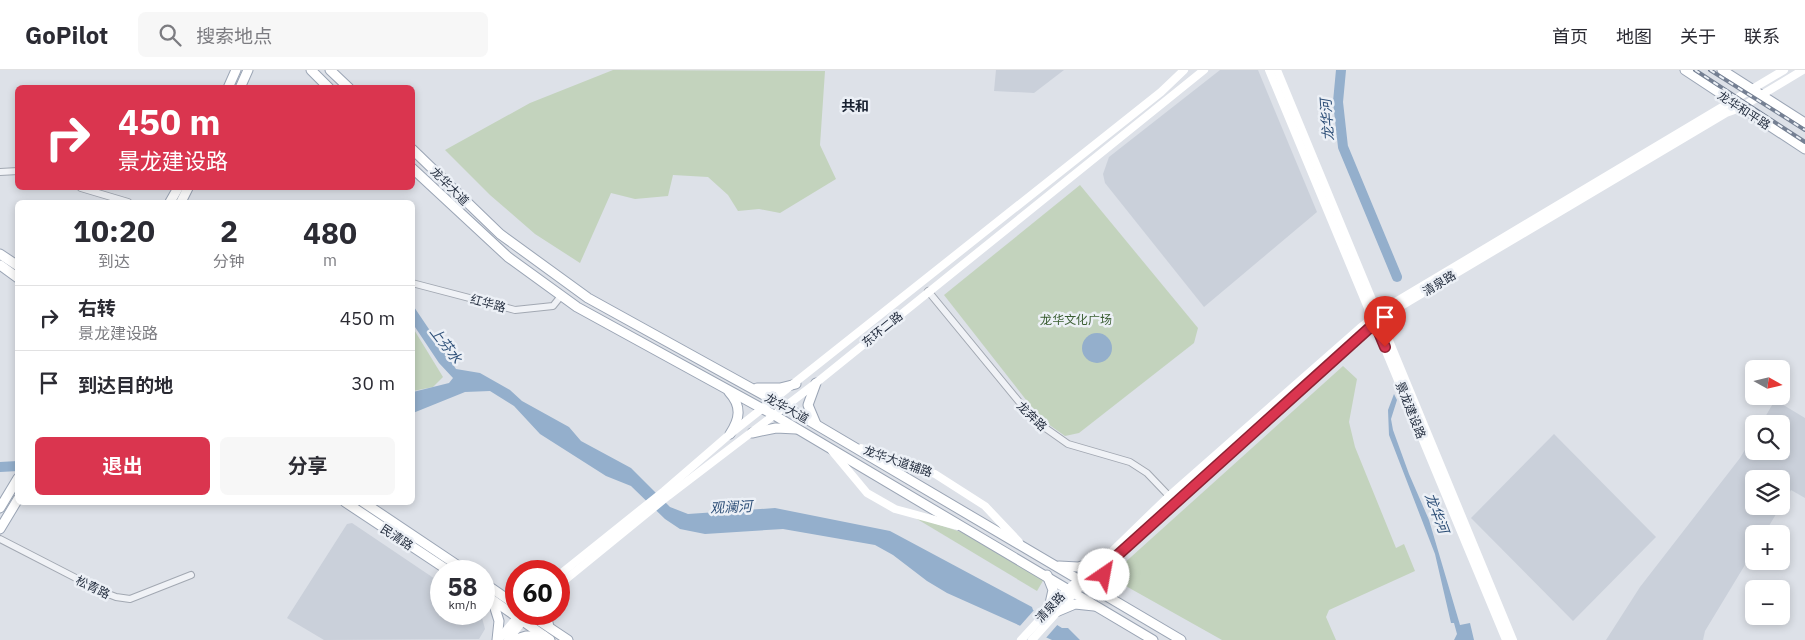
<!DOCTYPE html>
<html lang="zh">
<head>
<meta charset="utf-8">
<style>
	:root { --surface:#fff; --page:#f7f7f7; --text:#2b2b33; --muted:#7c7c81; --line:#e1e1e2; --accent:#da354f }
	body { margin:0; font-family:"IBM Plex Sans","Noto Sans SC",sans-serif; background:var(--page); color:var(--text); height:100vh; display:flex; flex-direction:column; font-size:19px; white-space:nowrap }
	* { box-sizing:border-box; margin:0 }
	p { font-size:16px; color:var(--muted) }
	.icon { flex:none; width:28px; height:28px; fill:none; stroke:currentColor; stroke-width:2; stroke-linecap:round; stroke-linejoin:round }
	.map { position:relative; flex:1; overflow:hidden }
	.panel { position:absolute; left:15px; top:130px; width:400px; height:305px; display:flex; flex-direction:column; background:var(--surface); border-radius:8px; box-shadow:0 2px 8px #0003 }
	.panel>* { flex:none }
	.top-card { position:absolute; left:15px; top:15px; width:400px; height:105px; border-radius:8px; box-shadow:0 2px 8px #0003; background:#da354f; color:#fff; overflow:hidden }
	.needle { width:32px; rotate:98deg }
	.tools { position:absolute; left:1745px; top:290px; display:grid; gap:10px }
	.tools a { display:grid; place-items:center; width:45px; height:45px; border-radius:8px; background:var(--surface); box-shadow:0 2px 8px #0003; font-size:25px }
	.speed { position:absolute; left:430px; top:490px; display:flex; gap:10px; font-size:25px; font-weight:700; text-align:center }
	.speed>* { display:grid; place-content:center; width:65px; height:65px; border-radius:50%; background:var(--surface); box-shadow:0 2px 8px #0003; line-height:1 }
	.speed small { font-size:12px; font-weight:400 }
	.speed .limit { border:8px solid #d22; background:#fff; color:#111 }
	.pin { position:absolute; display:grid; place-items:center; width:42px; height:42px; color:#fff; margin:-51px -21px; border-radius:50% 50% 50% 0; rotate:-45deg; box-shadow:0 0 5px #0007 }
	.pin .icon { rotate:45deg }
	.me { position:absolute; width:55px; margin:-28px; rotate:33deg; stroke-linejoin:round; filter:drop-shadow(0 0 4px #0008) }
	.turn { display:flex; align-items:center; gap:18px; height:105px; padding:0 20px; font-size:22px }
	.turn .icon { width:65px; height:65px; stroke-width:2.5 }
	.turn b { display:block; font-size:35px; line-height:42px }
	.eta { display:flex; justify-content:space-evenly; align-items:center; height:85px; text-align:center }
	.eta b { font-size:30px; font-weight:700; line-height:35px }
	.action { display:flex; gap:10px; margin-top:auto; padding:10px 20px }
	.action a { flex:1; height:58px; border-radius:8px; background:var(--accent); color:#fff; font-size:20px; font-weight:700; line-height:58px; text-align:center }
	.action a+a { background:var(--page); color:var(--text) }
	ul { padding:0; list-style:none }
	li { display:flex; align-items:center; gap:15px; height:65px; padding:0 20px; border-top:1px solid var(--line) }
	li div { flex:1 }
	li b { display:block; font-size:19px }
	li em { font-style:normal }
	header { display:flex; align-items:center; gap:30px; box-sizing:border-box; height:70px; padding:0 25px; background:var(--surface); border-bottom:1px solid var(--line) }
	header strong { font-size:24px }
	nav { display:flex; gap:28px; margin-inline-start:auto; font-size:18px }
	.search { width:350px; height:45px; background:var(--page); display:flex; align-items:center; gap:12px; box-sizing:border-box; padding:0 18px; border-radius:8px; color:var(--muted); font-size:19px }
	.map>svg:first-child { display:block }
	.built { fill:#cad0da }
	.green { fill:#c3d3bd }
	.water { fill:#94afcc }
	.pier { fill:#dde1e8 }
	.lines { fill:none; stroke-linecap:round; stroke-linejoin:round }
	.river { stroke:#94afcc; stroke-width:10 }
	.tertiary-casing { stroke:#a2a8b2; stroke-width:8 }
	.primary-casing { stroke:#9ba5b5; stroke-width:11 }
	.tertiary { stroke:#f0f2f6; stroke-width:6 }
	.secondary { stroke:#fff; stroke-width:8 }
	.primary { stroke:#fff; stroke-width:9 }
	.rail-casing { stroke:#758093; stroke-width:4 }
	.rail { stroke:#ecf0f6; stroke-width:2; stroke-dasharray:5.5; stroke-linecap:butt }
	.route-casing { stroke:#8e2233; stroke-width:12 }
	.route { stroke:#da354f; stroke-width:9 }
	.labels { text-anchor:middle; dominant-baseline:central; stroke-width:5; stroke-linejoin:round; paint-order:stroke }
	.street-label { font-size:12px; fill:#252f40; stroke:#ecf0f6 }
	.park-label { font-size:12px; fill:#395d31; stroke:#ecf0f6 }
	.neighbourhood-label { font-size:14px; font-weight:bold; fill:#172030; stroke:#ecf0f6 }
	.water-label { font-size:14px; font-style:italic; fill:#2c4e77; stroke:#ecf0f6 }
</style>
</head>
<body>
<header>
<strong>GoPilot</strong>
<div class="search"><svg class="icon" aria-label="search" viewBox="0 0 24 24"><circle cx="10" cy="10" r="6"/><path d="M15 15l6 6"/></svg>搜索地点</div>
<nav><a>首页</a><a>地图</a><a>关于</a><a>联系</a></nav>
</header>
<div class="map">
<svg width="1805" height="570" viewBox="0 0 1805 570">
	<rect width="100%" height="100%" fill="#dde1e8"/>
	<!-- built -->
	<g class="built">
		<polygon points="996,0 1064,0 1034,23 994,21"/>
		<polygon points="1220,0 1258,0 1317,142 1204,237 1105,113 1103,104 1109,87"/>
		<polygon points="1775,330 1805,348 1805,428 1791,420 1781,436 1781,409 1754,409 1754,436 1781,436 1764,464 1754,464 1754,480 1705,561 1703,570 1606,570 1640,517 1740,388 1754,365 1754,381 1781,381 1781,354 1761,354"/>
		<polygon points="1554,364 1656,467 1573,551 1471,448"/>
		<polygon points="352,453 441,513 441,544 481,544 485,559 479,569 324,570 287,548 347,454"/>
	</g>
	<!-- green -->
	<g class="green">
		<polygon points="613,0 825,1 820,75 836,109 780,143 759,139 738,141 728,125 708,107 673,105 668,126 635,129 611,123 580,193 535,164 490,125 445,80 530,33"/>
		<polygon points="1080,115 1198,258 1194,273 1079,363 1065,366 1041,349 944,225"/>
		<polygon points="413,258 443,307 433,317 413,321"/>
		<polygon points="1343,296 1357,309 1349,352 1355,377 1396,478 1404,474 1415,501 1329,540 1326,547 1336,570 1222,570 1124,515 1121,496"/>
		<polygon points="912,446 964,463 1044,509 1037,521"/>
	</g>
	<!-- water -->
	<g class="water">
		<polygon points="412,234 456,299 480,303 510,320 522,331 569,357 581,371 631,398 670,437 688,444 775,438 890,461 1032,537 1033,540 1062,558 1068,558 1080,570 1052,570 947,523 927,511 893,485 875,475 783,459 705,464 680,459 665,449 631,416 606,406 540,364 514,336 490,321 465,322 413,343 413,322 449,313 453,308 439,293 413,254"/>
		<circle cx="1097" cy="278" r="15"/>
		<polygon points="1394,324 1397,330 1391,349 1393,360 1409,404 1429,450 1460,555 1470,553 1474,570 1454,570 1457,564 1454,553 1451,553 1435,484 1389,365 1388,340"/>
	</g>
	<!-- pier -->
	<polygon class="pier" points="1035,539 1059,553 1045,569 1019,557"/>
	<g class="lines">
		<!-- river -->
		<g class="river">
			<polyline points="1341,0 1338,32 1343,77 1397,207"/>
			<polyline points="0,397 18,396"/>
		</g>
		<!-- tertiary casing -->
		<g class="tertiary-casing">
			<g id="tertiary">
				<polyline points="0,102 18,101"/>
				<polyline points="81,118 128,132"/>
				<polyline points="412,213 515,240 553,236 561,226"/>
				<polyline points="928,221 1034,350 1068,374 1130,392 1147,403 1169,426"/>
				<polyline points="0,469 103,522 116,527 130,529 191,505"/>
			</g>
		</g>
		<!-- primary casing -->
		<g class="primary-casing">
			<g id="primary">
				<polyline points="311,0 329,18"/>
				<polyline points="330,0 349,18"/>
				<polyline points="1685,0 1805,79"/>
				<polyline points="1722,0 1805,53"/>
				<polyline points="228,18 236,0"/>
				<polyline points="240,18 248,0"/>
				<polyline points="412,79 500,164 588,228 798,344 1181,570"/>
				<polyline points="412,98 508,187 577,237 774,345 1153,570"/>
				<polyline points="170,132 178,118"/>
				<polyline points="181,132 188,118"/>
				<polyline points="0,184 18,196"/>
				<polyline points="0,195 18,208"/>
				<polyline points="816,313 808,335 816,354"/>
				<polyline points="757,318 780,318 796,314"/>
				<path d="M729,322C742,336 740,349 730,364"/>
				<polyline points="752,363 776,358 796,359"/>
				<polyline points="345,432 449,501"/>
				<polyline points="363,432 466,501"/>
				<polyline points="0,438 18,408"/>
				<polyline points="0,459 18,429"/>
				<polyline points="1109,492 1104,511 1112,527"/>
				<polyline points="1059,496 1078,497 1103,490"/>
				<polyline points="1047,505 1053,520 1049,538"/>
				<polyline points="484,513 516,535"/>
				<polyline points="484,524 550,570"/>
				<polyline points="493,532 499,551 497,570"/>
				<polyline points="1056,542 1075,534 1094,536"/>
				<polyline points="529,544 568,570"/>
				<polyline points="546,544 549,557"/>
				<polyline points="513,570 526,566 544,566"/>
			</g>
		</g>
		<!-- tertiary -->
		<use href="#tertiary" class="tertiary"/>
		<!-- secondary -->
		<g class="secondary">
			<polyline points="1269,0 1506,570"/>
			<polyline points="1277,0 1513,570"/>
			<polyline points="861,378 935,404 985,436 1019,472"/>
			<polyline points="832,381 867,423 895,439 957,456"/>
			<polyline points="559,505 664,421 730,364 1161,22 1184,0"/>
			<polyline points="559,515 668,426 816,313 1204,0"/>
			<polyline points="498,570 520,544"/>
			<polyline points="508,570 525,548"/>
			<polyline points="1021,570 1069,518 1103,490 1169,426 1360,258 1387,237 1784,0"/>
			<polyline points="1032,570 1075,522 1362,263 1391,242 1726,43 1740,38 1803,0"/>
		</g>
		<!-- primary -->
		<use href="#primary" class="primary"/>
		<!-- rail casing -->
		<g class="rail-casing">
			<g id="rail">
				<polyline points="1695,0 1805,72"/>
				<polyline points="1710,0 1805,60"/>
			</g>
		</g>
		<!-- rail -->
		<use href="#rail" class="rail"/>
	</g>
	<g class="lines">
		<!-- route casing -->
		<g class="route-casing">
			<polyline id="route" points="1104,505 1110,492 1375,253 1385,277"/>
		</g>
		<!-- route -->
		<use href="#route" class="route"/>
	</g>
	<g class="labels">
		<!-- street labels -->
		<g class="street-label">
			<text transform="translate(1744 40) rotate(33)">龙华和平路</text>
			<text transform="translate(450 116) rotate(45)">龙华大道</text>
			<text transform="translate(1439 213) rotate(-31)">清泉路</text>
			<text transform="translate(488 233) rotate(15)">红华路</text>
			<text transform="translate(882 259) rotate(-39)">东环二路</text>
			<text transform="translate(787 338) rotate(29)">龙华大道</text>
			<text transform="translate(1411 340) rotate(68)">景龙建设路</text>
			<text transform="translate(1032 346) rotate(44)">龙奔路</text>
			<text transform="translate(898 391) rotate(19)">龙华大道辅路</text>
			<text transform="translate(397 467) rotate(33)">民清路</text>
			<text transform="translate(93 517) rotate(26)">松青路</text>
			<text transform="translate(1050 537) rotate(-47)">清泉路</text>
		</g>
		<!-- park labels -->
		<g class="park-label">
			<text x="1076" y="249">龙华文化广场</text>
		</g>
		<!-- neighbourhood labels -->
		<g class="neighbourhood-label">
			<text x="855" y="36">共和</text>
		</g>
		<!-- water labels -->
		<g class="water-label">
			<text transform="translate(1327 50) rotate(-94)">龙华河</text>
			<text transform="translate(446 275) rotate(52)">上芬水</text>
			<text transform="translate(731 437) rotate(-3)">观澜河</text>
			<text transform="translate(1437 443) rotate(69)">龙华河</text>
		</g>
	</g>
</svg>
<div class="tools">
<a><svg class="needle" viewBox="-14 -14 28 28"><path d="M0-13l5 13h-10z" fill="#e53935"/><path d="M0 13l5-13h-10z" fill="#7c7c81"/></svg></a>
<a><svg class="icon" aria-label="search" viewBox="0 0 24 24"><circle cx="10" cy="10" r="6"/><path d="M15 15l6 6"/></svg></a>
<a><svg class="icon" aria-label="layers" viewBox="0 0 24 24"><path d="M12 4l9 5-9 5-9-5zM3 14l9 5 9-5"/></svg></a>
<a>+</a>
<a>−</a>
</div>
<div class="speed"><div>58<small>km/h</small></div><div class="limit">60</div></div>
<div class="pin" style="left:1385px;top:277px;background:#d93025"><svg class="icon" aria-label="arrive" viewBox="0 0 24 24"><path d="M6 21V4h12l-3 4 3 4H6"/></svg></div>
<svg class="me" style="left:1104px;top:505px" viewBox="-20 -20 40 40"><circle r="19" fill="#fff"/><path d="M0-13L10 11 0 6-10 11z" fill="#da354f"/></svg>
<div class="top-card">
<div class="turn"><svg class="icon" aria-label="right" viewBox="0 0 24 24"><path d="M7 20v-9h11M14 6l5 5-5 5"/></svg><div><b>450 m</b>景龙建设路</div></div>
</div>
<section class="panel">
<div class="eta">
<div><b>10:20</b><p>到达</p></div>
<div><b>2</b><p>分钟</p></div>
<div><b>480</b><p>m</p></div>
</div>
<ul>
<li><svg class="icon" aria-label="right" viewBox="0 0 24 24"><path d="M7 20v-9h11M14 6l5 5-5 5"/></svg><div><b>右转</b><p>景龙建设路</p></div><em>450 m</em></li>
<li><svg class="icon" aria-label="arrive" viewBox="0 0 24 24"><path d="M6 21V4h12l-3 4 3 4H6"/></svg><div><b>到达目的地</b></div><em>30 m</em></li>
</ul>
<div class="action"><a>退出</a><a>分享</a></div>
</section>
</div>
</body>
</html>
